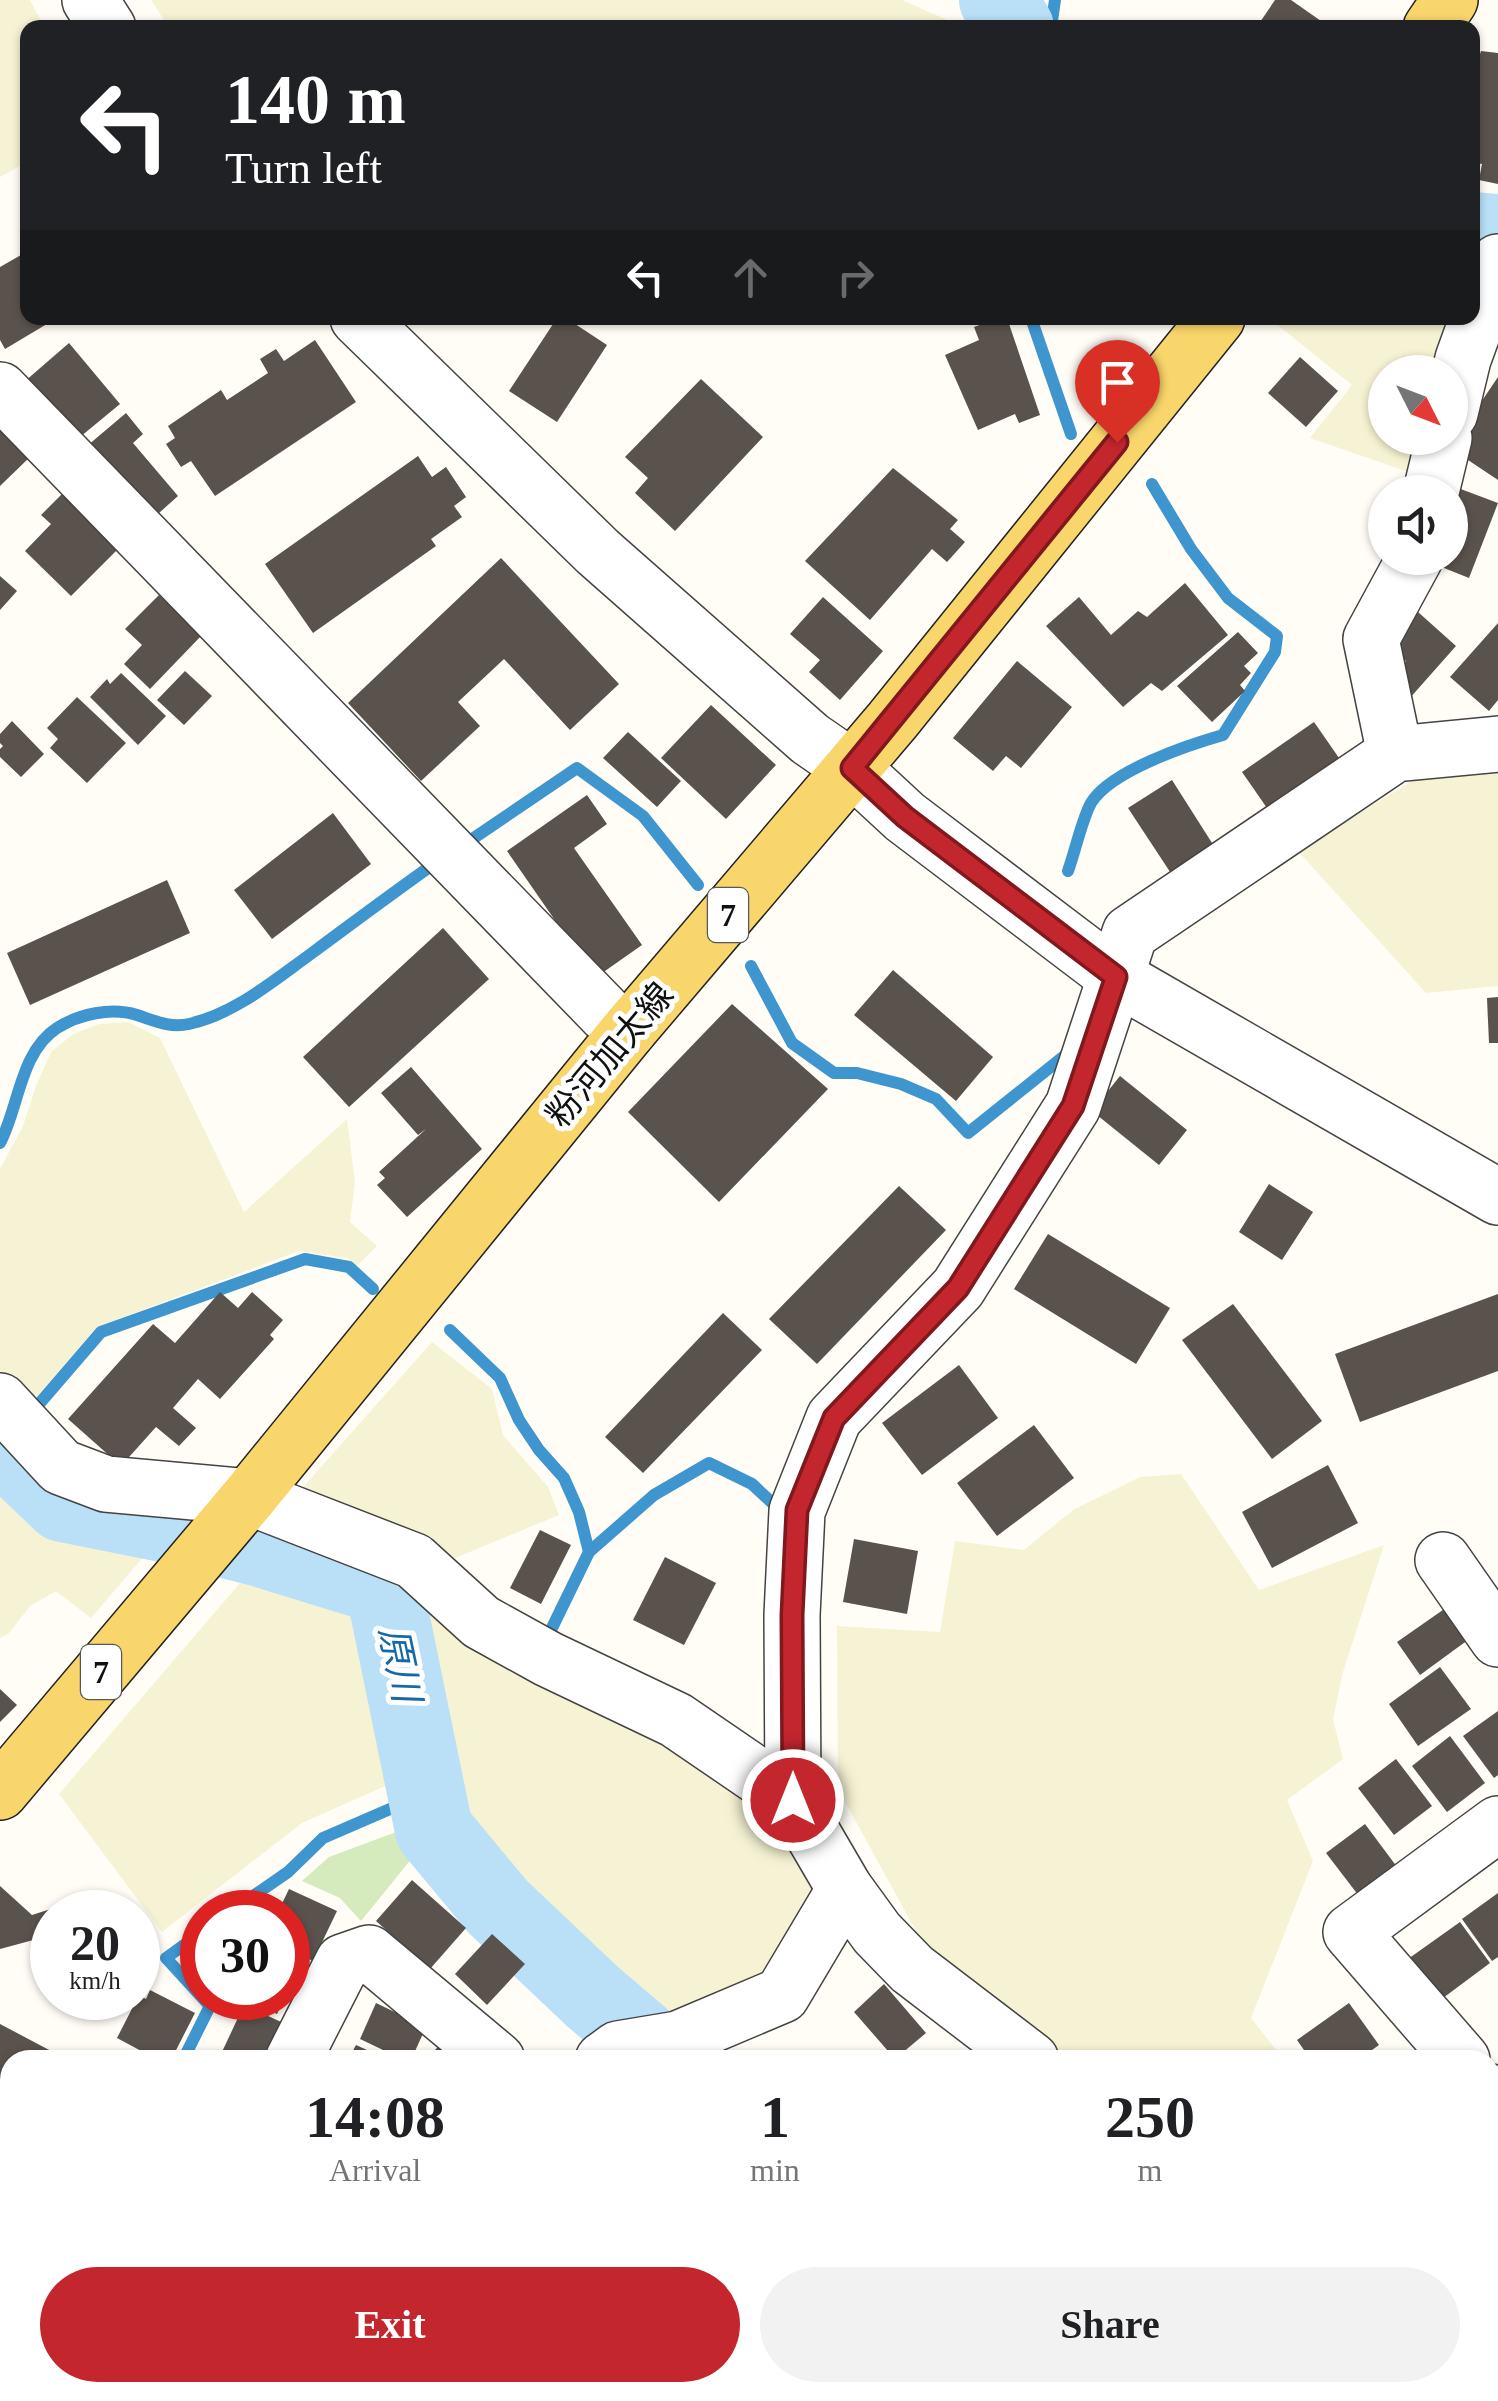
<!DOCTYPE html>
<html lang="en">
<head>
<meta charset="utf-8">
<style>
	:root { --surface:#fff; --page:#f2f2f2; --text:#202124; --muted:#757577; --accent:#c4262e }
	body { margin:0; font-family:"Times New Roman","Noto Sans JP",serif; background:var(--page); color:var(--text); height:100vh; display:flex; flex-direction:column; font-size:38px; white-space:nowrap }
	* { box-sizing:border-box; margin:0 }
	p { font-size:32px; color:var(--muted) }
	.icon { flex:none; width:55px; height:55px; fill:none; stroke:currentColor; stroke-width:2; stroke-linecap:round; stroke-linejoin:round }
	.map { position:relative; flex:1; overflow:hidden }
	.drawer { position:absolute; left:0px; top:2050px; width:1500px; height:352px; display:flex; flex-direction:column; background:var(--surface); border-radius:30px 30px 0 0; box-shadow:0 2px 8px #0004 }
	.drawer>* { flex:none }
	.hud { position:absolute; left:20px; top:20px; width:1460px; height:305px; border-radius:20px; box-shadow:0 2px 8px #0004; background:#202124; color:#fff; overflow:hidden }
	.needle { width:65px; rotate:132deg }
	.fabs { position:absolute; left:1368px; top:355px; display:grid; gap:20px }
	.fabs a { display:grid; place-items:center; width:100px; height:100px; border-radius:50%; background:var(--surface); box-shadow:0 2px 8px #0004; font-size:50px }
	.speed { position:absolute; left:30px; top:1890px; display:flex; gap:20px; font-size:50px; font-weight:700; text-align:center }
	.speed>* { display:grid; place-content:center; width:130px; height:130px; border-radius:50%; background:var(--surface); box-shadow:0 2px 8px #0004; line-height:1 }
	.speed small { font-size:25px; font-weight:400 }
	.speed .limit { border:15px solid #d22; background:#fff; color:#111 }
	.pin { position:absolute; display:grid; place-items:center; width:85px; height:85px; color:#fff; margin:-102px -42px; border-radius:50% 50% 50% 0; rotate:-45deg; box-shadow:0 0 10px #0007 }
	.pin .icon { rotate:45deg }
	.me { position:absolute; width:110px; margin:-55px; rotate:0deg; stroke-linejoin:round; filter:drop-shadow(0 0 8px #0008) }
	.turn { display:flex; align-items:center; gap:35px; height:210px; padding:0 40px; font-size:45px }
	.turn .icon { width:130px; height:130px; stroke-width:2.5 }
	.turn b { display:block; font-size:70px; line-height:85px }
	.lanes { display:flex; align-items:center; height:95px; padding:0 40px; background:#0003; justify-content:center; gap:50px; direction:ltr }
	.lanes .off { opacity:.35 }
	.eta { display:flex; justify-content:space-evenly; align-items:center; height:170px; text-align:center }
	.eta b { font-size:60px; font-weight:700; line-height:70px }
	.primary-button { display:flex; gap:20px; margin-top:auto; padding:20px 40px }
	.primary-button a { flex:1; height:115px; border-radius:60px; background:var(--accent); color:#fff; font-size:40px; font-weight:700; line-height:115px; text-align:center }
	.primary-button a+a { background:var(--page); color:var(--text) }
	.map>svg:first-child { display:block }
	.farmland { fill:#f6f3d4 }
	.green { fill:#d5ebbd }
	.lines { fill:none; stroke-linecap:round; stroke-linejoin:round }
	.stream { stroke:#3f96cf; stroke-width:12 }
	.river { stroke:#b9e0f7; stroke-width:78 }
	.building { fill:#5a524d }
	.minor-casing { stroke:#444; stroke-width:58 }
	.major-casing { stroke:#222; stroke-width:58 }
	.minor { stroke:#fff; stroke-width:55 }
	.major { stroke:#f9d66b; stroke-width:55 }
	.route-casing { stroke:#7f191e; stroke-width:25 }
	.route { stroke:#c4262e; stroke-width:18 }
	.labels { text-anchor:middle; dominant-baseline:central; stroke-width:10; stroke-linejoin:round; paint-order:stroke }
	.shield { fill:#fff; stroke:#585858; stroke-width:2.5 }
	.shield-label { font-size:32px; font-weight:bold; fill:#111 }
	.street-label { font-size:35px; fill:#111; stroke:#fff }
	.water-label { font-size:38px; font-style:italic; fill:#1768a6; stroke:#fff }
</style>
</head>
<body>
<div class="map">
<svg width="1498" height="2401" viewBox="0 0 1498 2401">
	<rect width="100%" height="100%" fill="#fffdf5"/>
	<!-- farmland -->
	<g class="farmland">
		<polygon points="0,0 30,0 44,27 28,28 27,162 0,177"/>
		<polygon points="151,0 902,0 963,27 169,28"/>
		<polygon points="1278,318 1464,318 1447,372 1385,372 1385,438 1428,438 1417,475 1310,438 1352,385 1274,322"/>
		<polygon points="1498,766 1498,986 1426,993 1298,851 1412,781"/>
		<polygon points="128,1022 160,1038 244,1212 347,1119 355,1182 350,1222 377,1246 357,1266 347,1258 299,1251 97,1327 25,1410 0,1370 0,1169 23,1126 36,1086 51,1052 73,1034 99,1024"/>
		<polygon points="432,1342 492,1389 503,1435 548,1487 559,1515 448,1561 297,1494"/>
		<polygon points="0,1456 60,1513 163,1534 91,1618 56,1591 30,1606 9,1633 0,1638"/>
		<polygon points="1181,1474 1259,1590 1384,1545 1343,1672 1333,1719 1343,1759 1287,1800 1313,1861 1251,2018 1284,2060 1062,2060 932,1960 838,1789 837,1626 940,1632 955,1541 1024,1550 1073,1510 1140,1477"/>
		<polygon points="252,1569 366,1604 399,1780 302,1823 162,1932 59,1794"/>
		<polygon points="413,1589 783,1807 829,1892 777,1986 665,2027 495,1878 456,1808"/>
		<polygon points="0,2212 10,2214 10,2360 0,2380"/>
		<polygon points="1490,2269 1498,2275 1498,2401 1229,2401 1224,2393 1490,2392"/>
		<polygon points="1162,2392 1166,2401 957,2401 952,2393"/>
		<polygon points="27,2393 27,2392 137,2393 134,2401 23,2401"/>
		<polygon points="794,2393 880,2393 886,2401 801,2401"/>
	</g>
	<!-- green -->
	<polygon class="green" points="412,1826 421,1847 361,1921 340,1898 302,1881 329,1857"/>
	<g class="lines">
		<!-- stream -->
		<g class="stream">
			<polyline points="1051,28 1055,0"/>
			<polyline points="1031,318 1071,434"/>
			<polyline points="459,848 577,768 643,816 698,885"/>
			<path d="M1068,871C1075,852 1082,819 1091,803C1110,771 1188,745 1223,735L1275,652L1277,636L1228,598L1191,549L1152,484"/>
			<polyline points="751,966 792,1043 834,1073 857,1073 901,1084 936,1099 968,1133 1073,1049"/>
			<path d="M0,1143C19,1107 20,1052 57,1028C79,1014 111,1007 137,1015C155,1021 170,1028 189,1024C234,1014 272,982 308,956C351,924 394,892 438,861"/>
			<polyline points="450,1330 500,1378 519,1420 539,1450 564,1478 579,1512 589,1552"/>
			<polyline points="33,1411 101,1332 305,1259 349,1267 373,1289"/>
			<polyline points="550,1632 589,1552 654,1495 709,1463 752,1484 783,1513"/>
			<polyline points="230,1912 288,1872 323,1838 427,1793"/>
			<polyline points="183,2060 210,2006 166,1958 202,1932"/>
			<polyline points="6,2401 10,2392"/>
		</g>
		<!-- river -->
		<g class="river">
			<polyline points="998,0 1015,28"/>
			<polyline points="1472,231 1498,233"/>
			<polyline points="0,1443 63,1503 163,1523 261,1548 384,1586 434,1830 498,1907 593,1997 667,2060"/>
			<polyline points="917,2392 923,2401"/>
		</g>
	</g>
	<!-- building -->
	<g class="building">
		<polygon points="1275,0 1291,0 1331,28 1256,28"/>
		<polygon points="1481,51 1498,53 1498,184 1479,180 1482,164 1472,162 1472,78"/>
		<polygon points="28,251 28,318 57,318 5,349 0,340 0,267"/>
		<polygon points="557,318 566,318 607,345 557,422 509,391"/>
		<polygon points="998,318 1007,318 1040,415 1019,423 1015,414 978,430 945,355 979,340 974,327"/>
		<polygon points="315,340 356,402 215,496 191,461 181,467 166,444 175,438 168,426 221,390 227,400 268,373 260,359 276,349 284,361"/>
		<polygon points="69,343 120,404 74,442 24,382"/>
		<polygon points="1300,357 1338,391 1306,427 1268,393"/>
		<polygon points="1498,377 1498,480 1450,448"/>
		<polygon points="701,379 763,437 675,531 635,493 648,478 625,457"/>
		<polygon points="126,413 143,434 133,443 178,496 150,521 87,446"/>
		<polygon points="0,421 33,454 0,486"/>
		<polygon points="418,456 432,477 446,467 466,497 454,506 462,517 431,539 436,546 313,633 265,564"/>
		<polygon points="893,468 958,520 950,529 965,542 947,562 932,549 870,620 805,561"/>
		<polygon points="1458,488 1498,503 1469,578 1429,562 1431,558 1450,558 1450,508"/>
		<polygon points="65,491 121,546 71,596 25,551 51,524 41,515"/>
		<polygon points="501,558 619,684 570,730 504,659 458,702 480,726 421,781 348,703"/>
		<polygon points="0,576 17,591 0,610"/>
		<polygon points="1185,583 1228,635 1162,691 1151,683 1123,707 1046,626 1079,597 1111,635 1138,611 1147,617"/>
		<polygon points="159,595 201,636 150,689 124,664 142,645 125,629"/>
		<polygon points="823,597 883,651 840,700 809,672 820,660 790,634"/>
		<polygon points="1418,612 1456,646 1409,699 1388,681 1406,661 1388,646"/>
		<polygon points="1498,623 1498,700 1489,711 1450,677"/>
		<polygon points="1238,632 1258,653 1244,666 1251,673 1240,685 1245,691 1212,722 1177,686"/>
		<polygon points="1017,661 1072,707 1021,768 1006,756 993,771 953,738"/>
		<polygon points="185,671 212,696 184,725 157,700"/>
		<polygon points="121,673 166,716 138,745 90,697 107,679 110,684"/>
		<polygon points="77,697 126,743 87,783 50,748 58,739 47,728"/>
		<polygon points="711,705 776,765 726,819 661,758"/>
		<polygon points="12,721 44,754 21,777 0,757 0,749 3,746 0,743 0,734"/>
		<polygon points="1314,722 1346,768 1274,818 1242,772"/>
		<polygon points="628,732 681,781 657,807 603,758"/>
		<polygon points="1172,780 1219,854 1176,881 1128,808"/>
		<polygon points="587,795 607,824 574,848 642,945 595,978 507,851"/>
		<polygon points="333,813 371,864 272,939 234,890"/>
		<polygon points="167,880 190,933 30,1005 7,953"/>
		<polygon points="443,928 489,979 349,1107 303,1057"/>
		<polygon points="893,970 993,1057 956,1101 854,1015"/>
		<polygon points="1498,997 1498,1043 1489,1043 1487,998"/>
		<polygon points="732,1004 828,1089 719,1202 628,1112"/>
		<polygon points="411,1067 482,1149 407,1217 377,1185 385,1178 379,1172 426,1129 418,1135 381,1093"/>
		<polygon points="1120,1076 1187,1130 1159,1165 1092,1111"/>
		<polygon points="1269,1184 1313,1212 1282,1260 1239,1232"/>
		<polygon points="899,1186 946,1230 817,1364 769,1319"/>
		<polygon points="1048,1234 1170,1308 1136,1364 1014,1289"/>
		<polygon points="220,1292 238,1308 252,1292 283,1320 270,1335 274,1339 220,1399 198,1379 173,1408 196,1428 179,1446 156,1427 121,1466 68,1419 153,1324 175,1343"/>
		<polygon points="1498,1294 1498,1371 1360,1422 1335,1354"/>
		<polygon points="1233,1304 1322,1421 1272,1459 1182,1340"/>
		<polygon points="723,1313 762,1350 643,1473 605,1437"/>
		<polygon points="959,1365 998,1418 922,1475 882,1423"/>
		<polygon points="1034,1425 1074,1478 997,1536 957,1483"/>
		<polygon points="1328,1465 1358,1523 1272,1568 1242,1512"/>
		<polygon points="540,1530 571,1545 541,1604 510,1588"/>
		<polygon points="854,1539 918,1551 907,1614 843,1602"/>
		<polygon points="665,1557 716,1583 684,1645 633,1620"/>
		<polygon points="1450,1605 1472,1637 1420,1675 1397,1642"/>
		<polygon points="1440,1667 1471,1709 1418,1746 1389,1704"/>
		<polygon points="0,1689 17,1705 0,1722"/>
		<polygon points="1498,1711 1498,1775 1494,1778 1463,1736"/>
		<polygon points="1450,1736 1485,1783 1447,1812 1412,1766"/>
		<polygon points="1396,1759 1432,1806 1394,1835 1358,1788"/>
		<polygon points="1365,1824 1400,1871 1362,1900 1326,1853"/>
		<polygon points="412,1880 466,1928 430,1969 376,1921"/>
		<polygon points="0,1886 32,1915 60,1906 62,1912 52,1912 52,1935 0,1949"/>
		<polygon points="289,1889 337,1911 313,1961 288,1949 288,1912 278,1912"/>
		<polygon points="1498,1893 1498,1957 1492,1961 1462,1919"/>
		<polygon points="1460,1922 1490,1963 1439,2001 1408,1959"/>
		<polygon points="492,1934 525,1964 487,2005 455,1974"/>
		<polygon points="288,1958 300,1964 288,1991"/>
		<polygon points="884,1984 926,2033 895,2059 854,2012"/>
		<polygon points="150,1990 195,2013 171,2060 158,2060 117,2038 139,1995 146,1999"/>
		<polygon points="242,1998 284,1998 277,2014"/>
		<polygon points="376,2003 426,2027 411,2060 404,2060 360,2039"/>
		<polygon points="1349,2003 1379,2045 1358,2060 1311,2060 1297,2040"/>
		<polygon points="244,2005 292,2027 276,2060 232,2060 221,2054"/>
		<polygon points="0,2024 53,2052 48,2060 10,2060 10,2096 0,2091"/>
		<polygon points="444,2040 466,2060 426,2060"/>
		<polygon points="356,2045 389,2060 348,2060"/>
		<polygon points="1490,2144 1498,2155 1498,2174 1490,2179"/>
		<polygon points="557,2392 612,2392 612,2393 590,2401 560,2401"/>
		<polygon points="719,2392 768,2392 772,2401 711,2401 709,2397"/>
	</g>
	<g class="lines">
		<!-- minor casing -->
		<g class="minor-casing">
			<g id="minor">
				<polyline points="90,0 108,28"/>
				<polyline points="358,318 598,552 810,739 852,768 905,817 1116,977 1498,1197"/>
				<polyline points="0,390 606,1014 629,1030"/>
				<polyline points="1450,413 1463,359 1498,262"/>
				<polyline points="1431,492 1444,438"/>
				<polyline points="1395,754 1371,639 1415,558"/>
				<polyline points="0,1401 61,1467 106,1484 249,1497 414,1561 481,1622 548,1659 676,1720 793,1800 845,1889 877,1933 912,1969 1031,2060"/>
				<polyline points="1443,1560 1498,1639"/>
				<polyline points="793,1800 792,1615 797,1511 834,1418 958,1288 1073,1106 1130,933 1395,754 1498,744"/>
				<polyline points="293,2060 343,1962 369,1953 497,2060"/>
				<polyline points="603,2060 618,2049 678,2039 782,1995 845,1889"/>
				<polyline points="1462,2060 1351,1932 1498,1824"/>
				<polyline points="1490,2092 1498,2101"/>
				<polyline points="1186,2392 1192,2401"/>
				<polyline points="426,2401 436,2395 436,2392"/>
			</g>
		</g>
		<!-- major casing -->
		<g class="major-casing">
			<g id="major">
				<polyline points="1431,28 1450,0"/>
				<polyline points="0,1792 249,1497 629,1030 892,721 1217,318"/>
			</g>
		</g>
		<!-- minor -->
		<use href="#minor" class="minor"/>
		<!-- major -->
		<use href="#major" class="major"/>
	</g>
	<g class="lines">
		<!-- route casing -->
		<g class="route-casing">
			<polyline id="route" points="793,1800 792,1615 797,1510 834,1418 958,1288 1073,1106 1116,977 905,817 852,768 1117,442"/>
		</g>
		<!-- route -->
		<use href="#route" class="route"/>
	</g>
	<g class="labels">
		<!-- shield labels -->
		<g class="shield">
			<rect x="708" y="888" width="40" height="54" rx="8"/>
			<rect x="81" y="1645" width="40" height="54" rx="8"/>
		</g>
		<g class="shield-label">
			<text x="728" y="915">7</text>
			<text x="101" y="1672">7</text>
		</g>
		<!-- street labels -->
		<g class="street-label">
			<text transform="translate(610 1055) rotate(-50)">粉河加太線</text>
		</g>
		<!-- water labels -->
		<g class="water-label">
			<text transform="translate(400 1664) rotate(78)">原川</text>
		</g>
	</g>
</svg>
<div class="fabs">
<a><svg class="needle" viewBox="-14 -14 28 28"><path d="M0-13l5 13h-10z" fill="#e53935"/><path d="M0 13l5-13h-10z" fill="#757577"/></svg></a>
<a><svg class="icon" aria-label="sound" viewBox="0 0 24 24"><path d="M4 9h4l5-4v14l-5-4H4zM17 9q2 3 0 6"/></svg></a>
</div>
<div class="speed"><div>20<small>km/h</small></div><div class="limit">30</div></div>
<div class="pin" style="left:1117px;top:442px;background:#d93025"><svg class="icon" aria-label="arrive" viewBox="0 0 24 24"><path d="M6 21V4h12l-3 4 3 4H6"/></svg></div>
<svg class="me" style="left:793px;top:1800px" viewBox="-20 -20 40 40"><circle r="17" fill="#c4262e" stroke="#fff" stroke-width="3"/><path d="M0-11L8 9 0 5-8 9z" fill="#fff"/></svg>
<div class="hud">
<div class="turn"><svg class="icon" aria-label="left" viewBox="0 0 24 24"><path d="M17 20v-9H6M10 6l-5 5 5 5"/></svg><div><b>140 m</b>Turn left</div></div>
<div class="lanes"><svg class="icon" aria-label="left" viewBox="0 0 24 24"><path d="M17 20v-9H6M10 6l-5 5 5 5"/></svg><svg class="icon off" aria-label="ahead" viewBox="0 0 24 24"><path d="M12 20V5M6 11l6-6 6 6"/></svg><svg class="icon off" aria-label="right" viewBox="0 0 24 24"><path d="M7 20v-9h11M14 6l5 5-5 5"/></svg></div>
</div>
<section class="drawer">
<div class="eta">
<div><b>14:08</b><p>Arrival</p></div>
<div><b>1</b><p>min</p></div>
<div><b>250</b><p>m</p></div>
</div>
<div class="primary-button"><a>Exit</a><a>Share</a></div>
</section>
</div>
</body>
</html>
